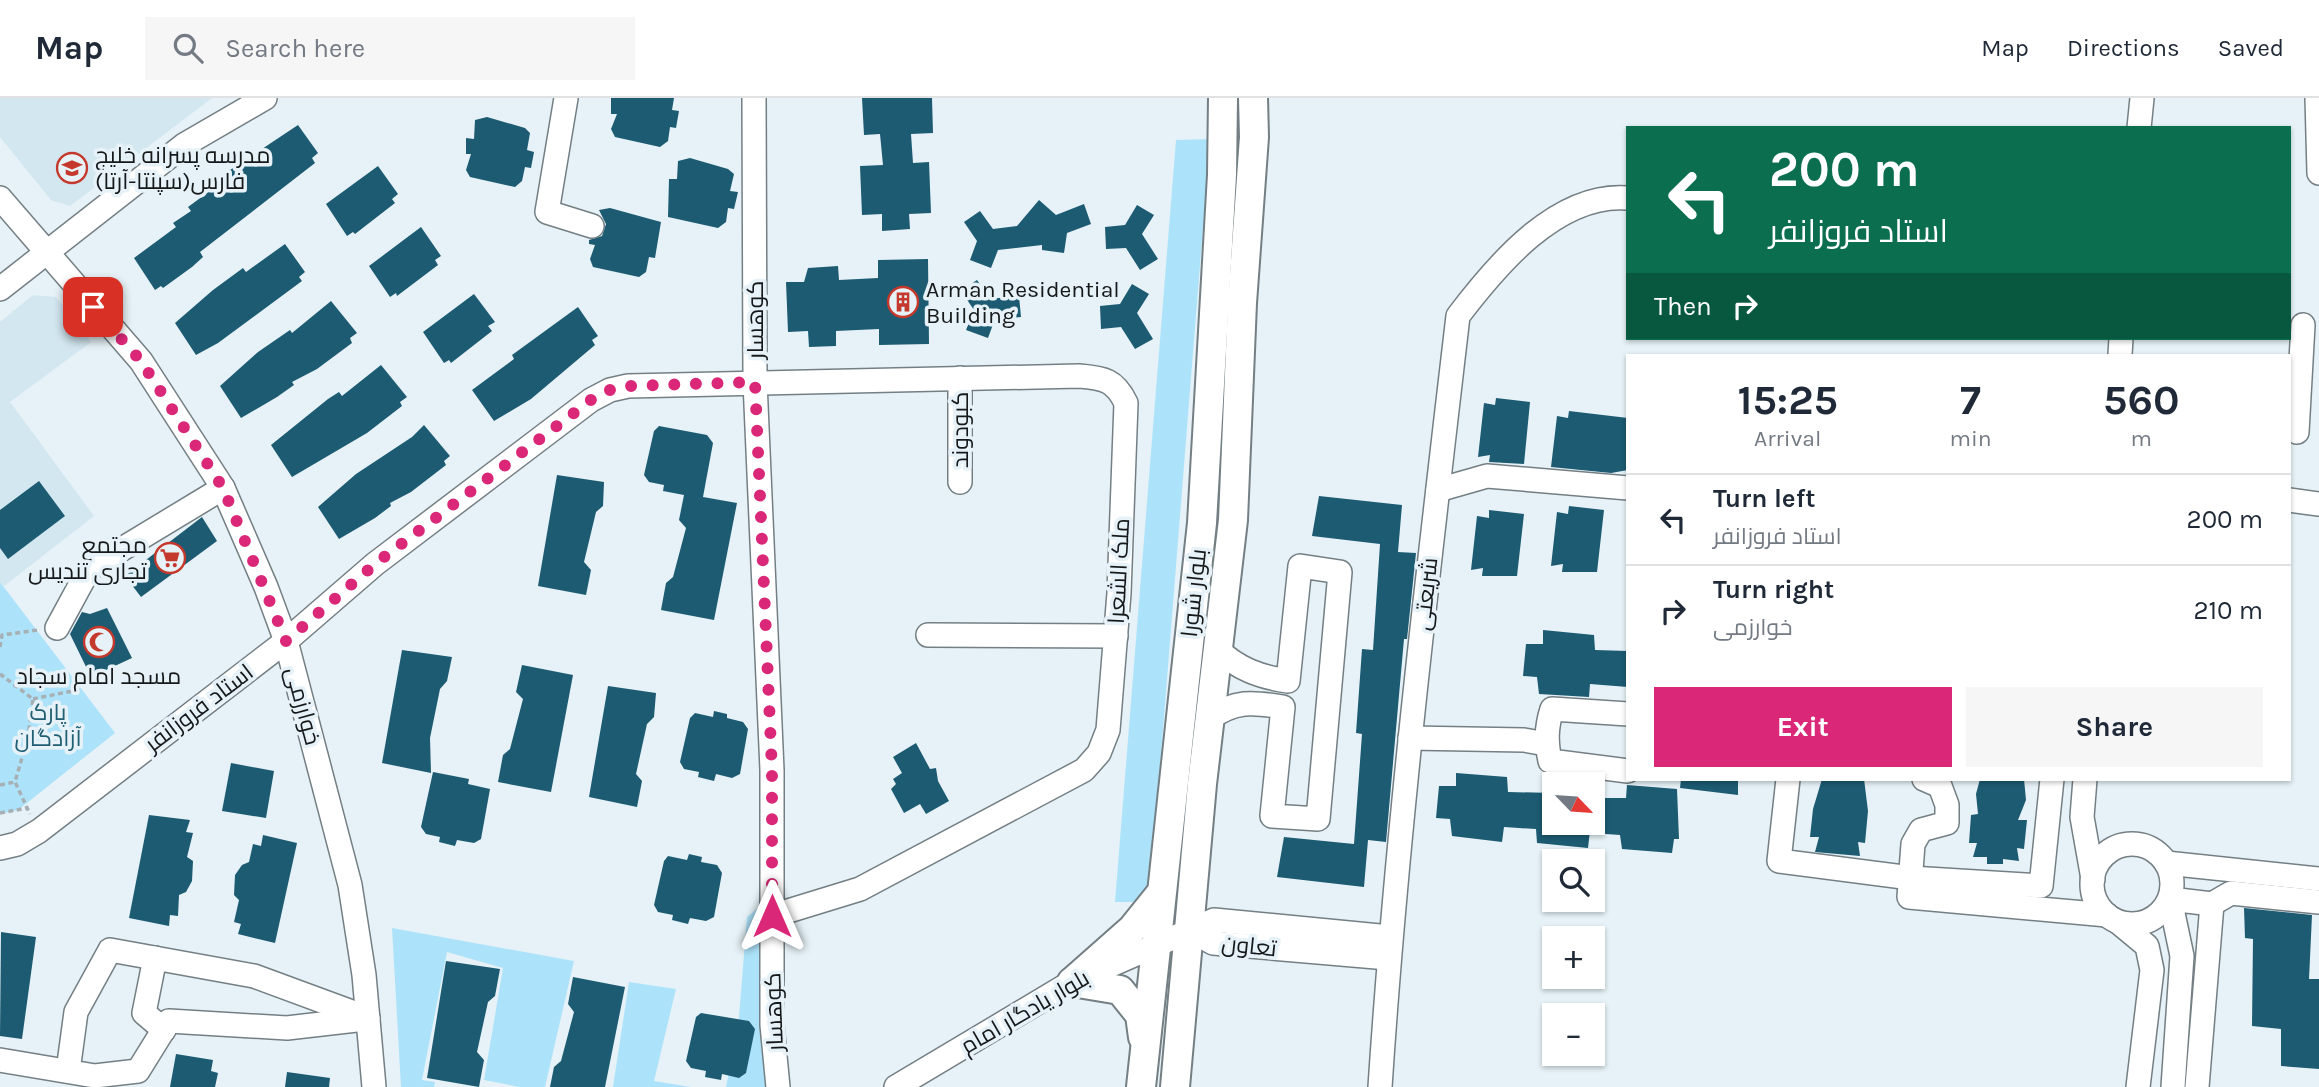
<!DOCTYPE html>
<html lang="en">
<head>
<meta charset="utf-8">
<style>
	:root { --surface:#fff; --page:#f6f6f7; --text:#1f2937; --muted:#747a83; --line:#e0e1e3; --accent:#db2777 }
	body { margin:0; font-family:Karla,Cairo,sans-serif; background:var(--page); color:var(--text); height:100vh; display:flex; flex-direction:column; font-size:26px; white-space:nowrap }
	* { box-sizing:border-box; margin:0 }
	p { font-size:23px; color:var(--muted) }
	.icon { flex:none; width:38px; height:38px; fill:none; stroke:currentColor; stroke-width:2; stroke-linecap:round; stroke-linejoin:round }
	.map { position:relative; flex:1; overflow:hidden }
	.side { position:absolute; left:1626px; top:256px; width:665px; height:427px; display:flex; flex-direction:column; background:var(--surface); border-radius:0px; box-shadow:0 2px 5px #0004 }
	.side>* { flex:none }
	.top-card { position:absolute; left:1626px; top:28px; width:665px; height:214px; border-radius:0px; box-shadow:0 2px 5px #0004; background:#0b6e4f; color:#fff; overflow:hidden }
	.needle { width:46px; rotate:115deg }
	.controls { position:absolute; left:1542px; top:674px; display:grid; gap:14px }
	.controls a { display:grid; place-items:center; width:63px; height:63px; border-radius:0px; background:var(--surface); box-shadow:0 2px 5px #0004; font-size:35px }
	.pin { position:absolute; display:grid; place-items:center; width:60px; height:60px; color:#fff; margin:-30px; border-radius:14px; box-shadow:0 4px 10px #0006 }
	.me { position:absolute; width:77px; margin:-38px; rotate:0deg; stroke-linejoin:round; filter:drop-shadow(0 0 5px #0008) }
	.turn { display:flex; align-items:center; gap:24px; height:147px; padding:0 28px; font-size:32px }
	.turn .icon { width:91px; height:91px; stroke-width:2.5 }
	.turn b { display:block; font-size:49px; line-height:60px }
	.then { display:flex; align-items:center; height:66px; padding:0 28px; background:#0003; gap:14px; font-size:26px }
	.eta { display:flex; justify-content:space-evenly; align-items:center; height:119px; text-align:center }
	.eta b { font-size:42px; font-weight:700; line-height:49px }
	.button { display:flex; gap:14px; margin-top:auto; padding:14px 28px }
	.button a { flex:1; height:80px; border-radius:0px; background:var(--accent); color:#fff; font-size:28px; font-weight:700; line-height:80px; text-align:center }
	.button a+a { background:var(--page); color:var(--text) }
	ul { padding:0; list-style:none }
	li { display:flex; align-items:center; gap:21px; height:91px; padding:0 28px; border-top:2px solid var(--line) }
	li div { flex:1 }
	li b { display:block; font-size:26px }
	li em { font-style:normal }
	header { display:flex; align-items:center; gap:42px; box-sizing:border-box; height:98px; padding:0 35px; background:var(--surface); border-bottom:2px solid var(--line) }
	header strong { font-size:33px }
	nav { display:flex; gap:38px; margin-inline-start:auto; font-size:24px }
	.search { width:490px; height:63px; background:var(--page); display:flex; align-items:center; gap:18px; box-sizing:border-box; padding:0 24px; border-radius:0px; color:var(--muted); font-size:26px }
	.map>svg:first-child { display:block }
	.built { fill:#d3e7f0 }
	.green { fill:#ade3fa }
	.building { fill:#1c5b72 }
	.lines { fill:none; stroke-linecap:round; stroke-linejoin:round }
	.minor-casing { stroke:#747f84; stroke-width:26 }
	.major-casing { stroke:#747f84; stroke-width:32 }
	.path { stroke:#a6afb3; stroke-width:3.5; stroke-dasharray:5 3.5; stroke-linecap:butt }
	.minor { stroke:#fff; stroke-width:23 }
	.major { stroke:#fff; stroke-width:28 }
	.route { stroke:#db2777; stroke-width:12; stroke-dasharray:0 21.6 }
	.labels { text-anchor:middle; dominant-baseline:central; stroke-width:7; stroke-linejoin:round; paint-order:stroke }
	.poi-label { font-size:23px; fill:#15191b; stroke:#e6f2f7; text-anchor:start }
	.street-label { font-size:23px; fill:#15191b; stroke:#e6f2f7 }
	.park-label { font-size:23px; fill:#215f75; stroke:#e6f2f7 }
</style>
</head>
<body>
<header>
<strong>Map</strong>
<div class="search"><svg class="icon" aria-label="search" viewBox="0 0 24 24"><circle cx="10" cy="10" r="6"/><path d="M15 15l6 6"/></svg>Search here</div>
<nav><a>Map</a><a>Directions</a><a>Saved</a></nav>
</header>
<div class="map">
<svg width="2319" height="989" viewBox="0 0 2319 989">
	<rect width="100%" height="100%" fill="#e6f2f7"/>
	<!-- built -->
	<g class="built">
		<polygon points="0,0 212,0 70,108 51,102 0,39"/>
		<polygon points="33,197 56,199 91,244 10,304 94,418 4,488 0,484 0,224"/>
	</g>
	<!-- green -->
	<g class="green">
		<polygon points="1210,41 1157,707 1145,804 1115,804 1176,42"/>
		<polygon points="0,484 115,635 18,712 0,716"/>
		<polygon points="758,810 768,989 726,989 738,931 747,819"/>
		<polygon points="392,830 574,863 545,989 520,989 484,982 503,870 447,854 422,982 435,984 434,989 401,989"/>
		<polygon points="629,884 676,891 654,983 691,989 613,989"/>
	</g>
	<!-- building -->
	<g class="building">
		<polygon points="611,0 674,0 672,12 679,13 676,30 670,29 668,43 660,49 615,39 611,31 617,16 611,16"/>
		<polygon points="862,0 932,0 933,35 911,36 913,65 929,64 931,115 909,116 910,131 882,133 882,116 862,117 860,68 883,67 880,36 864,37"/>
		<polygon points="487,19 525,30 530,35 527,52 534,54 531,70 525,69 522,83 515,89 470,79 466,72 471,56 466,56 466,40 474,41 475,22"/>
		<polygon points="298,27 318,55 312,60 315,65 200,154 203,159 192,169 163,190 161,188 155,192 134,160 176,129 173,125 191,113 188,109 230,78 227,74"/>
		<polygon points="690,60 728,71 734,76 730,93 738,94 734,111 728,110 726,124 718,130 668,119 669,81 677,81 678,63"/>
		<polygon points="378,68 398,96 392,101 395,105 355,136 353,134 347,138 326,106"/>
		<polygon points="1039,102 1056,117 1084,106 1091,126 1067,135 1064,155 1042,152 1042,147 998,152 991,170 970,162 977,143 964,124 980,113 993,131 1017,128"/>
		<polygon points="1137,107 1154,117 1142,136 1158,161 1140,172 1126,150 1106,151 1105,129 1125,127"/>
		<polygon points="610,110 661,124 655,160 649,159 646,174 639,179 593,169 590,161 595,147 589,146 589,142 602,138 606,126 599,112"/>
		<polygon points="421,129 441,158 435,162 438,167 397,198 396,195 390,199 369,168"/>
		<polygon points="285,146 305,174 299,179 302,183 218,245 196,257 175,225 213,192 243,170 246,174"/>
		<polygon points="928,161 929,246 879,247 879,231 836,233 836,248 809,249 808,233 788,234 786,184 804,184 808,170 838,168 839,182 878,180 878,162"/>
		<polygon points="977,182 983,191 979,202 1019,198 1021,219 995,221 988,240 966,232 974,212 961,193"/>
		<polygon points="1132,186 1149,196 1137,215 1153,241 1135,251 1121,229 1101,231 1100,208 1120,206"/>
		<polygon points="474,196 495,224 488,228 492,233 451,265 449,262 444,265 423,234"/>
		<polygon points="331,203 357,235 350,240 352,245 317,271 292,284 294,287 277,299 241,320 220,288 258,254 290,232 292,235"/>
		<polygon points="578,209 598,238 592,242 595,247 531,301 494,323 472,292 514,261 512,257"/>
		<polygon points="381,267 407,299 400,304 402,308 367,335 292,379 271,347 328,301 339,294 342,298"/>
		<polygon points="1496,300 1530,304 1524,366 1489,364 1490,357 1478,359 1484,305 1495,307"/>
		<polygon points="1569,313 1628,320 1628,372 1611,375 1551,369 1557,318 1568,320"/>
		<polygon points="424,327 450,358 444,363 446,367 411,394 390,405 391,408 375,420 339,441 318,409 356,376 412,339"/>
		<polygon points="659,328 707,337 713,345 703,399 737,405 714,522 661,512 666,485 673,479 686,430 679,422 684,397 663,393 664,387 649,384 644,377 654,333"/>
		<polygon points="557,377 604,384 603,408 596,414 584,464 591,472 586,497 538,488"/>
		<polygon points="39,383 65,418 8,461 0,450 0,412"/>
		<polygon points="1319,398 1402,407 1398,454 1416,455 1407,541 1404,541 1386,744 1368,742 1364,789 1277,779 1284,739 1354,746 1362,636 1356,635 1362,551 1373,552 1380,446 1312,438"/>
		<polygon points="1569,408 1604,412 1597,474 1562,474 1563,466 1551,468 1557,414 1568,416"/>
		<polygon points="1489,412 1524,416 1517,478 1482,478 1483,470 1471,472 1477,418 1489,420"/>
		<polygon points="202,419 217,443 141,499 125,478"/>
		<polygon points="107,510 132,560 91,579 70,536 82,514 90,516"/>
		<polygon points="1543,532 1594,537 1595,552 1628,553 1628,589 1590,586 1589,599 1539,596 1537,579 1523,578 1526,546 1543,546"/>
		<polygon points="402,552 452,559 447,583 440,591 430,640 431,675 382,665"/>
		<polygon points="522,567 573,577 551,694 498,684 503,657 510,651 523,601 516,594"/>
		<polygon points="608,588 656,595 654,619 647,626 636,676 642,683 637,709 589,699"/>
		<polygon points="714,613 727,616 727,620 743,624 748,631 740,676 732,680 716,676 714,683 698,679 699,674 684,671 680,664 690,620 695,615 713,619"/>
		<polygon points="916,645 930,671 936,670 938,683 949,703 926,716 920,706 904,715 891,691 896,686 893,681 902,675 893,659"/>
		<polygon points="231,665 274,673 266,720 222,713"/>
		<polygon points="433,674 469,681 468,686 490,691 481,741 474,745 457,742 455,748 439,744 440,739 426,736 421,729"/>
		<polygon points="1456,675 1507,679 1508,694 1554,695 1554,724 1591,724 1588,750 1537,745 1536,731 1504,729 1502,744 1452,738 1450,721 1436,720 1439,688 1456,688"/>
		<polygon points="1681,681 1738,681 1738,697 1680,690"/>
		<polygon points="1822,681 1864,681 1868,713 1865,745 1858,744 1860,758 1815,754 1819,739 1810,739 1813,711"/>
		<polygon points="1980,681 2024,681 2026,702 2018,722 2027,722 2024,751 2017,750 2019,763 2003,761 2003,766 1987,766 1987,759 1973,759 1977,745 1969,745 1971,717 1978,716 1976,696"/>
		<polygon points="1627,687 1677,691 1679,741 1674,741 1672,755 1622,751 1620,737 1592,735 1592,700 1626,700"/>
		<polygon points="149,717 190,722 186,734 193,735 187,759 193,763 192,783 186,794 179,797 178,818 170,817 169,828 129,820"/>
		<polygon points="263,737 297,745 275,845 238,836 241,826 234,824 239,802 234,797 235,777 242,767 249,764 253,746 261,748"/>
		<polygon points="689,756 702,759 701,764 717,767 722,775 714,819 706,823 690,820 688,826 672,822 673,817 658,814 654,807 664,763 668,758 687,762"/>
		<polygon points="2244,810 2312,817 2309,881 2319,881 2319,971 2281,968 2281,931 2252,928 2253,841 2245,840"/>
		<polygon points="1,834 36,839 22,941 0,938"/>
		<polygon points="446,863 500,871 495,898 488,904 477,954 484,962 479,989 427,980"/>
		<polygon points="573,879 625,889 605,989 550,989 554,969 561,963 574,914 568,906"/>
		<polygon points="701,915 749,923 755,931 746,975 739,980 722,976 721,982 705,979 706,973 691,970 686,963 696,919"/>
		<polygon points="176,956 213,962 211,973 218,975 215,989 170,989"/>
		<polygon points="287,974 330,980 329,989 285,989"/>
	</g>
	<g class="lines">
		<!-- minor casing -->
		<g class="minor-casing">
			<g id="minor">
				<polyline points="566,0 547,114 592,128"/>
				<polyline points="754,0 755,284 772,672 772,927 778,989"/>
				<polyline points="2317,0 2319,75"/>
				<polyline points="2139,30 2142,0"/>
				<polyline points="0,100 141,263 223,390 266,489 286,543 350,787 364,877 374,989"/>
				<polyline points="0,191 184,47 265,0"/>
				<polyline points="2120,257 2121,240"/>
				<polyline points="960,280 960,384"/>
				<polyline points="2297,334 2303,227"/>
				<polyline points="1438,392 1487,378 1628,390"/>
				<polyline points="2289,402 2319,406"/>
				<polyline points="57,530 89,471 223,390"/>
				<polyline points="928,537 1116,538"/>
				<path d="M1628,616L1552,611C1546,630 1546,644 1550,663L1628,673"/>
				<path d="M1209,621C1234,602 1253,604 1283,609L1272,718L1318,721L1340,474L1300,468L1288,583C1260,579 1238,571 1217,551"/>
				<polyline points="1410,640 1524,642 1546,646"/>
				<polyline points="1788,681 1779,763 1911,780 2041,788 2052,681"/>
				<polyline points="1924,681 1940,688 1947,707 1947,725 1921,732 1913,746 1909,799 2107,817"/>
				<polyline points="2085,681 2082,719 2093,781"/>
				<circle cx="2132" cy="786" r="40"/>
				<path d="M0,750L17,746L39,733L286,543L375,466L591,302L610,292L628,288L1079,278C1104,280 1115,282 1126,305L1119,495L1108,632L1099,655L1084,672L860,791L772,818"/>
				<polyline points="2166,765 2319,781"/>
				<polyline points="2118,824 2147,848 2152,872 2138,989"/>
				<polyline points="1190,832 1213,845 1388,860"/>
				<polyline points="155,860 144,915 164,932"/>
				<polyline points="0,962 95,978 138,973 169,923 287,930 365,921"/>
				<polyline points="68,973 76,914 110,852 254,878 368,920"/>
				<polyline points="896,989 1072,884 1214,822 1390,839"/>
				<path d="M1380,989C1397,731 1428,475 1458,218C1496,168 1557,94 1628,100"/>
				<polyline points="2173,989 2182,858 2170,801 2212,806 2231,795 2319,804"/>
				<polyline points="2197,989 2212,806"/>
			</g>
		</g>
		<!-- major casing -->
		<g class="major-casing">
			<g id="major">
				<polyline points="1072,884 1132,831 1161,795"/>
				<polyline points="1072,884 1120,892 1140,917 1143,939"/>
				<polyline points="1141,989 1202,425 1222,77 1223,0"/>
				<polyline points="1175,989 1202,686 1233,422 1242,205 1254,39 1253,0"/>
			</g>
		</g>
		<!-- path -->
		<g class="path">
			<polyline points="0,549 2,537 38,532"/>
			<polyline points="0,576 33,601 28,639 15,684 30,716"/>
			<polyline points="33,601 82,591"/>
			<polyline points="0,687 15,684"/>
			<polyline points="0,715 27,710"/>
		</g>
		<!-- minor -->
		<use href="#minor" class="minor"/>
		<!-- major -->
		<use href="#major" class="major"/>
	</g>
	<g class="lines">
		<!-- route -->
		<polyline class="route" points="93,209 141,263 223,390 286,543 375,466 591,302 610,292 628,288 755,284 772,672 772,818"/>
	</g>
	<!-- icons -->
	<defs>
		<g id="school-ring" transform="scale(1.575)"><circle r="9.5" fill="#e6f2f7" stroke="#c5382c" stroke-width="1.5"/><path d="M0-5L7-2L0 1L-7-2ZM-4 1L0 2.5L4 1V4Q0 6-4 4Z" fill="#c5382c"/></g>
		<g id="building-ring" transform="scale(1.575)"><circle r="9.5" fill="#e6f2f7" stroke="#c5382c" stroke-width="1.5"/><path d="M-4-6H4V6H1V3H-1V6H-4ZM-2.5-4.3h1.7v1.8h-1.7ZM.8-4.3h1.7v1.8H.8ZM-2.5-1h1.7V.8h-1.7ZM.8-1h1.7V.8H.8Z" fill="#c5382c"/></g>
		<g id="supermarket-ring" transform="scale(1.575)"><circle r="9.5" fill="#e6f2f7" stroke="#c5382c" stroke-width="1.5"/><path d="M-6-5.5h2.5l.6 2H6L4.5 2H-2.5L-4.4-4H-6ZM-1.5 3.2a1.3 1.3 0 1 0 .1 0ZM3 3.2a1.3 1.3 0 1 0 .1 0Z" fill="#c5382c"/></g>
		<g id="mosque-ring" transform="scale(1.575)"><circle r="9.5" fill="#e6f2f7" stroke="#c5382c" stroke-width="1.5"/><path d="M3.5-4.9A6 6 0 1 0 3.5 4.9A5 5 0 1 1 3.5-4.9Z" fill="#c5382c"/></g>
	</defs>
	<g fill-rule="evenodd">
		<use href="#school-ring" x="72" y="70"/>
		<use href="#building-ring" x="903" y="204"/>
		<use href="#supermarket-ring" x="170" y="460"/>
		<use href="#mosque-ring" x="99" y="544"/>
	</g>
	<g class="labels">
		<!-- poi labels -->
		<g class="poi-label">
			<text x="95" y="57">مدرسه پسرانه خلیج<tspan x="95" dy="26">فارس(سپنتا-آرتا)</tspan></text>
			<text x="926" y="191">Arman Residential<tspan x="926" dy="26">Building</tspan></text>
			<text x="147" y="447" text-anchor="end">مجتمع<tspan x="147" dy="26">تجاری تندیس</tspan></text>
			<text x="99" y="578" text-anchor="middle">مسجد امام سجاد</text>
		</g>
		<!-- street labels -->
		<g class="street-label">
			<text transform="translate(755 222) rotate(-90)">کوهسار</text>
			<text transform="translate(960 332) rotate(-90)">کبودوند</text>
			<text transform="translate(1119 473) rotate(-87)">ملک الشعرا</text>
			<text transform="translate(1194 495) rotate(-84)">بلوار شورا</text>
			<text transform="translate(1426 496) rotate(-84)">شریعتی</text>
			<text transform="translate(303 608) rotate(75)">خوارزمی</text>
			<text transform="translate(199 610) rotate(-37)">استاد فروزانفر</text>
			<text transform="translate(1249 848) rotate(6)">تعاون</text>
			<text transform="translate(774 914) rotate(-92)">کوهسار</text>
			<text transform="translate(1025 914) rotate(-30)">بلوار یادگار امام</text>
		</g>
		<!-- park labels -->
		<g class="park-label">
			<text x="48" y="614">پارک<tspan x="48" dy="26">آزادگان</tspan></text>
		</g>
	</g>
</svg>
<div class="controls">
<a><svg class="needle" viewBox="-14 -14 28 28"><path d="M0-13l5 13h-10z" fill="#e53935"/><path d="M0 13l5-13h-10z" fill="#747a83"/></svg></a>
<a><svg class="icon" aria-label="search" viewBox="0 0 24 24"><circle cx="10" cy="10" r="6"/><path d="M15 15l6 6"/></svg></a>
<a>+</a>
<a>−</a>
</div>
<div class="pin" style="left:93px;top:209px;background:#d93025"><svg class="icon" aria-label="arrive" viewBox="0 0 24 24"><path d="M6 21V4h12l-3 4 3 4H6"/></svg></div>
<svg class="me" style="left:772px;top:818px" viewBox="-20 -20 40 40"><path d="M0-17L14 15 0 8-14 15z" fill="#db2777" stroke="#fff" stroke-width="4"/></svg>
<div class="top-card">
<div class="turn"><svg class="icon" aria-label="left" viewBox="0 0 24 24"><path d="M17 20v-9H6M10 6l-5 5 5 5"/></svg><div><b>200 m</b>استاد فروزانفر</div></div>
<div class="then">Then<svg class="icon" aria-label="right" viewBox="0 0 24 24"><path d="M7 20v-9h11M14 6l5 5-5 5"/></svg></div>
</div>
<section class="side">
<div class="eta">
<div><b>15:25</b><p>Arrival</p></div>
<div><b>7</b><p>min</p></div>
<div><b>560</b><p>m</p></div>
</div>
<ul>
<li><svg class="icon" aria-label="left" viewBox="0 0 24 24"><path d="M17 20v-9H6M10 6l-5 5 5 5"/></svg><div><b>Turn left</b><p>استاد فروزانفر</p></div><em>200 m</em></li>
<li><svg class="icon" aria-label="right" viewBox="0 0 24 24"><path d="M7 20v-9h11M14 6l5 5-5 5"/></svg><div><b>Turn right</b><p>خوارزمی</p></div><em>210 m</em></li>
</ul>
<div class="button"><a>Exit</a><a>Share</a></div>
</section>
</div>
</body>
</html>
